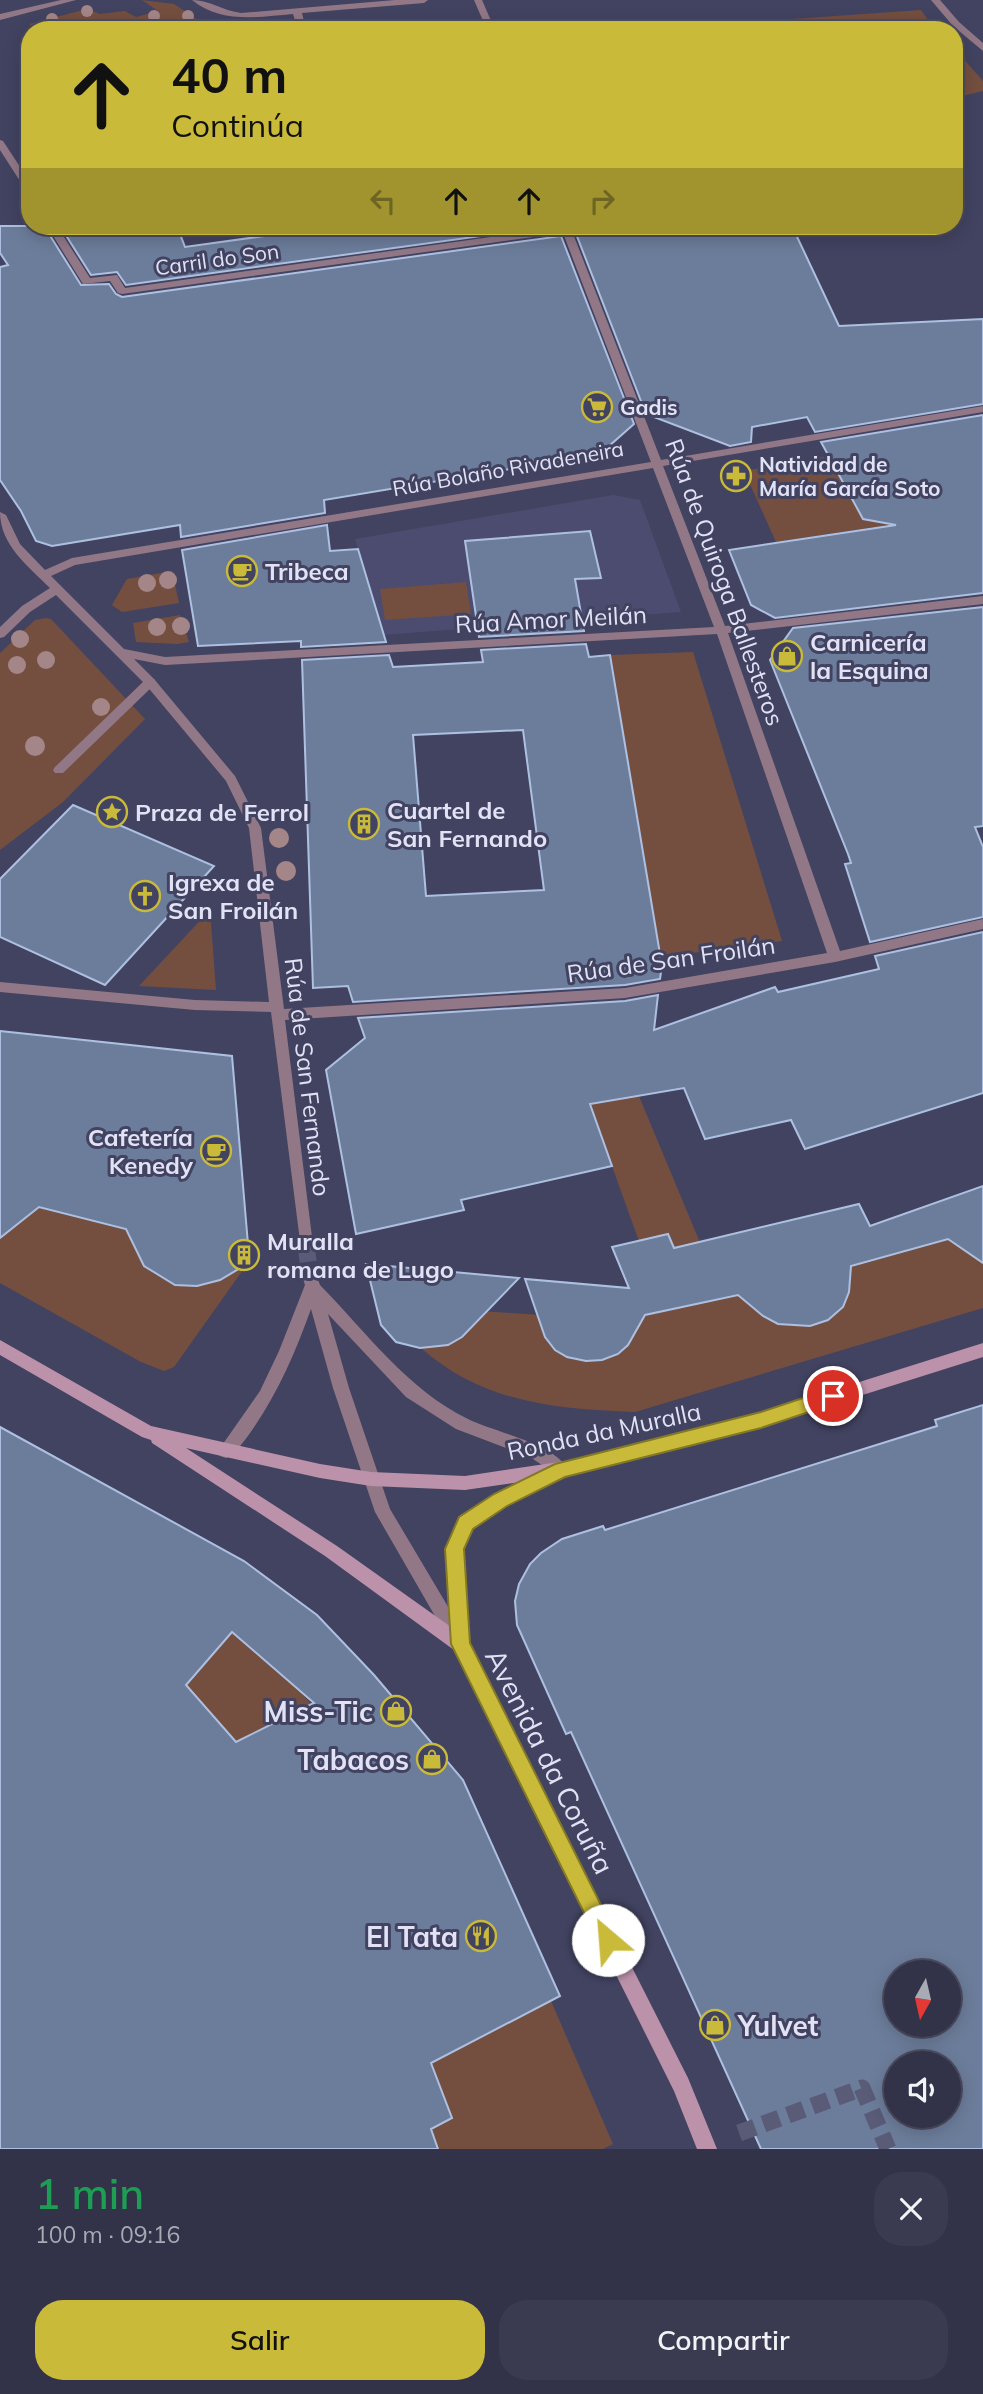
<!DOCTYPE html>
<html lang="es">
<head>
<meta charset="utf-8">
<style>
	:root { --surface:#323249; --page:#3a3a50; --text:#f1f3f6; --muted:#a8aab4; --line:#4d4d61; --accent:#caba3a }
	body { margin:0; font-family:Mulish,sans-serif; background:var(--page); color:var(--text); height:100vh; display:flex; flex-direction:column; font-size:26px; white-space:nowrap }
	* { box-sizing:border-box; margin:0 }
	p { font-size:23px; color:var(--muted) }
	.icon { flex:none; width:38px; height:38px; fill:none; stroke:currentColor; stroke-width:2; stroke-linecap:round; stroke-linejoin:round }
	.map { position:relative; height:2149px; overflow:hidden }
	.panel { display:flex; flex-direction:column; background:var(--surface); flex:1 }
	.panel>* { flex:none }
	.banner { position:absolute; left:21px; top:21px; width:942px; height:214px; border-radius:28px; box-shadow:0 4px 18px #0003,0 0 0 2px var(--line); background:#caba3a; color:#111; overflow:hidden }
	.needle { width:46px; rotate:188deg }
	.fabs { position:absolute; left:884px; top:1960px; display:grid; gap:14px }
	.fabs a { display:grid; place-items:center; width:77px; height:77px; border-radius:50%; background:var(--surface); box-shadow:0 4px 18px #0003,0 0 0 2px var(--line); font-size:35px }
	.pin { position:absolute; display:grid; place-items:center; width:60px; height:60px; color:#fff; margin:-30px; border:4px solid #fff; border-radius:50%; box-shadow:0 2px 7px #0007 }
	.me { position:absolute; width:77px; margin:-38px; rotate:333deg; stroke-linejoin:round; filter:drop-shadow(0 0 5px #0008) }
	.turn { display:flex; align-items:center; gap:24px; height:147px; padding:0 35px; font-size:32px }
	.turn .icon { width:91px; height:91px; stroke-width:2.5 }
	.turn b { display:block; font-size:49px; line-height:60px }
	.lanes { display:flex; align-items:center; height:66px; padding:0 35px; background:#0003; justify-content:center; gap:35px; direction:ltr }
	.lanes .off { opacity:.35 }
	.round { display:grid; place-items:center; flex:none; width:74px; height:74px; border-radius:28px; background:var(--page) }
	.overview { display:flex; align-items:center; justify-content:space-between; height:119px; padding:0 35px }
	h1 { font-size:42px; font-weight:600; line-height:52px; color:#1e9e55 }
	.button { display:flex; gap:14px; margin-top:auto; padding:14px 35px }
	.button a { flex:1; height:80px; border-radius:28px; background:var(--accent); color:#111; font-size:28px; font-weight:600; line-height:80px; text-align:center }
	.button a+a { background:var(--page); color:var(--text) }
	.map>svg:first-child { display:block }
	.built { fill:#4b4c70 }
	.green { fill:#744f40 }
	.building { fill:#6c7d9b; stroke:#aec0e1; stroke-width:2; fill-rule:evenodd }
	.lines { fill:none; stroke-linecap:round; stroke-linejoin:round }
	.street-tunnel { stroke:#5a5b77; stroke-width:17; stroke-dasharray:17 9; stroke-linecap:butt }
	.lane { fill:#927887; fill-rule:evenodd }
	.street { fill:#927887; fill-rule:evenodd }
	.secondary { fill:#bc92ab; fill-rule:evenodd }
	.tree { fill:#a48688 }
	.route { fill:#caba3a; stroke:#837926; stroke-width:2 }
	.labels { text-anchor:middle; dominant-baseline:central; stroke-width:6; stroke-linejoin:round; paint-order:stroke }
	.far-street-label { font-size:21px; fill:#e1e2f5; stroke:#424361 }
	.far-poi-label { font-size:21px; font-weight:bold; fill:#e1e2f5; stroke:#424361; text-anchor:start }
	.poi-label { font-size:24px; font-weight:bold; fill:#e1e2f5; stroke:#424361; text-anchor:start }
	.street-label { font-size:24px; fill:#e1e2f5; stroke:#424361 }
	.near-poi-label { font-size:28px; font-weight:bold; fill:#e1e2f5; stroke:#424361; text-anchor:end }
	.near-street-label { font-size:28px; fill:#e1e2f5; stroke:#424361 }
</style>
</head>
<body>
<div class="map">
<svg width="983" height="2149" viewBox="0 0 983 2149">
	<rect width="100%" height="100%" fill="#424361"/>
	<!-- built -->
	<polygon class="built" points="613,495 640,500 681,612 383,635 355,539"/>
	<!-- green -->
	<g class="green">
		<polygon points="142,0 174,4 207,26 226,30 36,30 29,24 87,9 100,14 125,11 136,17 158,11"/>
		<polygon points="921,10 935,30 783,30 778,20"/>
		<polygon points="954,48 983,81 983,91 954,98"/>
		<polygon points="829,456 889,525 776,542 744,471"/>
		<polygon points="172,571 179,603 122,612 112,605 127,579"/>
		<polygon points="466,582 471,614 385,620 380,589"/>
		<polygon points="180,615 189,642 177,644 136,642 133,623"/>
		<polygon points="46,618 51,619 145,719 63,802 0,850 0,653 35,620"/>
		<polygon points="693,652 782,941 717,951 660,955 610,655"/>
		<polygon points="210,910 216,990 139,986"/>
		<polygon points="611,1029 706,1257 649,1269 590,1105 592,1104 562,1037"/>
		<path d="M39,1206L136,1232L144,1266C179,1294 216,1293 247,1259L250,1260L174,1367L164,1371L141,1362L0,1283V1228Z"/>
		<path d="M951,1238L967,1252L983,1259V1308L635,1412C556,1409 483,1403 421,1348C449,1345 468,1340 479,1311L541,1315C540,1350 570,1362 601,1360L636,1317L743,1294C770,1344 866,1334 847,1267Z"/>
		<polygon points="204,1608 262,1658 266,1654 314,1707 236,1742 203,1704 173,1701 194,1676"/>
		<polygon points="551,2001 613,2144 603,2149 438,2149 431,2129 452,2118 431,2063"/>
	</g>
	<!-- building -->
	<g class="building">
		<polygon points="0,226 44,226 81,285 109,284 116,294 122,297 561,236 634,424 600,454 324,500 325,513 181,537 180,525 52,546 36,541 21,511 0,480 0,267 8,265 0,253"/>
		<polygon points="60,226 177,226 185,247 300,231 298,226 553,226 126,285 117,272 91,275"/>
		<polygon points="573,226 792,226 839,326 983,319 983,404 815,432 807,417 752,427 751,442 730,446 646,414"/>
		<polygon points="983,415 983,593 775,618 751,605 729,550 896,525 863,519 821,442"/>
		<polygon points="327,525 330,551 358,549 386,642 301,647 301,641 198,646 182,550"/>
		<polygon points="590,531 601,578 575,579 584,631 479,637 465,541"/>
		<polygon points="983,607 983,826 975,827 983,847 983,917 870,942 845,864 851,863 848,854 770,660 793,628"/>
		<path d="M586,644L589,657L610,655L662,966L660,979L625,985L353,1002L348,986L313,988L302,660L389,655L393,667L483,662L481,650ZM523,730L544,890L426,896L413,735Z"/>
		<polygon points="73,805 214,866 105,985 0,937 0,879"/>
		<polygon points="983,932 983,1093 805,1149 791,1120 705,1139 684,1088 590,1104 612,1166 461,1200 464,1210 356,1234 326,1070 365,1038 358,1018 625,1001 658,995 654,1030 775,987 778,992 879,969 875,956"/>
		<polygon points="0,1031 232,1056 249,1256 246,1257 247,1264 220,1280 197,1286 175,1285 144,1266 126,1229 39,1207 0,1238"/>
		<polygon points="983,1186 983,1263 948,1239 851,1266 849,1292 843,1307 828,1320 810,1326 778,1324 763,1316 738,1295 645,1315 628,1345 618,1354 602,1360 586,1361 567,1357 555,1350 545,1337 525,1279 629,1288 612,1247 668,1234 674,1248 859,1204 870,1226"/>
		<polygon points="366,1264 519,1278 462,1337 448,1345 420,1348 396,1342 381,1325"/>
		<path d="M983,1405V2149H761L571,1732L566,1734L517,1625L515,1601L519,1584L530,1564L541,1553L562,1539L603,1526L605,1530L937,1426L935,1420ZM896,1972H948V2025H896ZM896,2063H948V2116H896Z"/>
		<path d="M0,1427L244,1561L317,1615L374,1675L463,1780L560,1996L431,2063L452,2118L431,2129L438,2149H0ZM232,1632L314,1703L236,1742L186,1685Z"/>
	</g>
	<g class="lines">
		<!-- street-tunnel -->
		<g class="street-tunnel">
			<polyline points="306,1245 310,1276"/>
			<polyline points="739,2133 862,2088 888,2149"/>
		</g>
		<!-- lane -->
		<polygon class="lane" points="150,678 154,679 156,682 154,685 63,773 55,773 53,770 55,767 146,679"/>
		<!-- street -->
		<g class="street">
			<polygon points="61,0 76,0 0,20 0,14"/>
			<path d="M192,0C209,0 224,11 241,13L395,0H428L424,3L302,13L306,30H298L293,14C257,17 222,24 192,0Z"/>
			<polygon points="474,0 482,0 495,30 487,30"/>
			<polygon points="931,0 940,0 959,22 983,43 983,51 953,26"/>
			<polygon points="0,140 3,141 30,182 30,193 27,192 0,150"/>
			<path d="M47,226H57L90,278L117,275L125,288L570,226L661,460L983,406V412L663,466L725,626L983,596V604L728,633L840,951L983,919V929L835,962L625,998L285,1020L313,1245L311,1249L306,1251L301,1249L271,1012L195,1010L0,992V982L195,1000L269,1002L249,828L226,781L146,685L56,595L30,612L4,637L0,638V627L22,606L50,588C28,566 0,545 0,512L6,515L20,544L45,570L72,558L651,462L563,233L122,294L118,293L110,281L83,284ZM653,468L714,627L165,657L124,649L51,576L75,565ZM717,634L827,953L625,988L284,1009L261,828L235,776L154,679L134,659L165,665Z"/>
			<path d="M310,1270L315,1272L320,1285C366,1332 408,1390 468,1419C494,1432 556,1444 568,1470L566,1475L560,1477L530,1457L456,1429L406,1397L328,1314L349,1388L390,1509L466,1637L468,1643L466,1649L460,1651L454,1649L375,1512L333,1388L311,1309C292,1362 269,1413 232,1456L226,1458L220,1456L218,1451L260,1391L279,1351L305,1285L302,1276L305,1272Z"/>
		</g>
		<!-- secondary -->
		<path class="secondary" d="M0,1340L151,1426L320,1464L371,1472L465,1476L586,1458L761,1413L983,1343V1357L761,1427L586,1472L557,1476L556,1480L507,1505L472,1528L463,1549L468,1643L688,2078L717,2149H697L674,2091L454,1650L325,1556L152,1443L151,1440L142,1437L0,1355ZM186,1448L320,1478L371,1486L465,1490L521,1482C507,1489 468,1507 460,1519C438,1549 449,1594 451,1627L337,1546Z"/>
	</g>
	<!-- trees -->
	<g class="tree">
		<circle cx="87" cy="11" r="6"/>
		<circle cx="154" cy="16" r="6"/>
		<circle cx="188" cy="16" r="6"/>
		<circle cx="52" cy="19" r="6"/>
		<circle cx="168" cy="580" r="9"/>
		<circle cx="147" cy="583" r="9"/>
		<circle cx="181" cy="626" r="9"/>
		<circle cx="157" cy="627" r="9"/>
		<circle cx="20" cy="639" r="9"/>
		<circle cx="46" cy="660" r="9"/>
		<circle cx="17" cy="665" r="9"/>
		<circle cx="101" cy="707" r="9"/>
		<circle cx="35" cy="746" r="10"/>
		<circle cx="279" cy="838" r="10"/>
		<circle cx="286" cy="871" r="10"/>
	</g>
	<!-- route -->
	<polygon class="route" points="833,1388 839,1391 842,1396 839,1402 761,1428 565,1477 507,1506 473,1529 464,1549 470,1643 615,1933 618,1940 615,1947 608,1951 601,1947 451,1644 445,1549 459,1517 494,1494 555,1464 761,1412"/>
	<!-- icons -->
	<defs>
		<g id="supermarket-ring" transform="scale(1.575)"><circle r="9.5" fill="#424361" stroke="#caba3a" stroke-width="1.5"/><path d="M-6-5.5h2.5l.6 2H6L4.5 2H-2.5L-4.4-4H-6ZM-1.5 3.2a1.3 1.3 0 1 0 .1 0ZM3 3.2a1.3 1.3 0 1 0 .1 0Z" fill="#caba3a"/></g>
		<g id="pharmacy-ring" transform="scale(1.575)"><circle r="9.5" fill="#424361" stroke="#caba3a" stroke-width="1.5"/><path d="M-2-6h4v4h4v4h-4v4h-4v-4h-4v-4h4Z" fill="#caba3a"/></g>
		<g id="cafe-ring" transform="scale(1.575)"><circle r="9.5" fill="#424361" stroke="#caba3a" stroke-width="1.5"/><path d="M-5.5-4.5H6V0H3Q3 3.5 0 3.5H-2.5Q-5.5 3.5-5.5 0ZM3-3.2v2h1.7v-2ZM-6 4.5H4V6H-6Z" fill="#caba3a"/></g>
		<g id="shop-ring" transform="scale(1.575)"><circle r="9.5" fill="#424361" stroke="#caba3a" stroke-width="1.5"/><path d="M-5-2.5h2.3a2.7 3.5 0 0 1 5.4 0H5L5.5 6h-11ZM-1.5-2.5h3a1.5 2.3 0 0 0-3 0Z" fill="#caba3a"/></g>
		<g id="sight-ring" transform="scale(1.575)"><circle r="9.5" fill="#424361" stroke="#caba3a" stroke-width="1.5"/><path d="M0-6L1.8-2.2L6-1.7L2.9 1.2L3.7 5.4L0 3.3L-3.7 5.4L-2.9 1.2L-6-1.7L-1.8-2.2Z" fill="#caba3a"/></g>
		<g id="building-ring" transform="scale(1.575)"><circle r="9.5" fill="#424361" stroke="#caba3a" stroke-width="1.5"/><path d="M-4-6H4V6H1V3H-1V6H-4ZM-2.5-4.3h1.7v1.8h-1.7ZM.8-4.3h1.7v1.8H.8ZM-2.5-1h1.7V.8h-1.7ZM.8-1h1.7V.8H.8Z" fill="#caba3a"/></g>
		<g id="church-ring" transform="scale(1.575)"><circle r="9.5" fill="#424361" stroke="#caba3a" stroke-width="1.5"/><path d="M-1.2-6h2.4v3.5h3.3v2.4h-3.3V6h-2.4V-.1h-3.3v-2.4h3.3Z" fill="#caba3a"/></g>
		<g id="restaurant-ring" transform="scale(1.575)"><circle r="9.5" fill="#424361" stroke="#caba3a" stroke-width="1.5"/><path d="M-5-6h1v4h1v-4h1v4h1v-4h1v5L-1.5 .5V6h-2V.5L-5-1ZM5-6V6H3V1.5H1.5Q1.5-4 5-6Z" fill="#caba3a"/></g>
	</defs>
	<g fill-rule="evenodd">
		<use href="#supermarket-ring" x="597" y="407"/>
		<use href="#pharmacy-ring" x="736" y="476"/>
		<use href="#cafe-ring" x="242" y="571"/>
		<use href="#shop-ring" x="787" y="656"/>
		<use href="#sight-ring" x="112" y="812"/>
		<use href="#building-ring" x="364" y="824"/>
		<use href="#church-ring" x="145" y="896"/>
		<use href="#cafe-ring" x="216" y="1151"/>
		<use href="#building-ring" x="244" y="1255"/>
		<use href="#shop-ring" x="396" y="1711"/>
		<use href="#shop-ring" x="432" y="1759"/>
		<use href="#restaurant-ring" x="481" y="1936"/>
		<use href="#shop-ring" x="715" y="2025"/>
	</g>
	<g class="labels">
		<!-- far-street labels -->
		<g class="far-street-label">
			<text transform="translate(217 259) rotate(-8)">Carril do Son</text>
			<text transform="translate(508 468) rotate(-10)">Rúa Bolaño Rivadeneira</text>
		</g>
		<!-- far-poi labels -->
		<g class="far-poi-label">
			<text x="620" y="407">Gadis</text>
			<text x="759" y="464">Natividad de<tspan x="759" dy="24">María García Soto</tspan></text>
		</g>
		<!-- poi labels -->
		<g class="poi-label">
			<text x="265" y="571">Tribeca</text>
			<text x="810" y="642">Carnicería<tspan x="810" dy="28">la Esquina</tspan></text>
			<text x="387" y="810">Cuartel de<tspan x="387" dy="28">San Fernando</tspan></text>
			<text x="135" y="812">Praza de Ferrol</text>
			<text x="168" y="882">Igrexa de<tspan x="168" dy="28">San Froilán</tspan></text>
			<text x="193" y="1137" text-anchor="end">Cafetería<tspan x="193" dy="28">Kenedy</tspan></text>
			<text x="267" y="1241">Muralla<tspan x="267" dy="28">romana de Lugo</tspan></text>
		</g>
		<!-- street labels -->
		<g class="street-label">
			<text transform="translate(725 582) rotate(70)">Rúa de Quiroga Ballesteros</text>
			<text transform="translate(551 619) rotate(-3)">Rúa Amor Meilán</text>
			<text transform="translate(671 959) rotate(-8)">Rúa de San Froilán</text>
			<text transform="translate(308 1077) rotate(83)">Rúa de San Fernando</text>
			<text transform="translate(604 1431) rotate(-12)">Ronda da Muralla</text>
		</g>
		<!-- near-poi labels -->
		<g class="near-poi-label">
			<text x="373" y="1711">Miss-Tic</text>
			<text x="409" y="1759">Tabacos</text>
			<text x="458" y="1936">El Tata</text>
			<text x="738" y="2025" text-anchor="start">Yulvet</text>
		</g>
		<!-- near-street labels -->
		<g class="near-street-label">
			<text transform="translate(550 1761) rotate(63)">Avenida da Coruña</text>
		</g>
	</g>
</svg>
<div class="fabs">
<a><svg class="needle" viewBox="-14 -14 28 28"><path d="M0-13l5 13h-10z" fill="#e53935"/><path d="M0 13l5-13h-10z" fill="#a8aab4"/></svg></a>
<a><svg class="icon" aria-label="sound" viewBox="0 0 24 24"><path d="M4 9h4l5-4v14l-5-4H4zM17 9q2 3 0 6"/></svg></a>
</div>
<div class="pin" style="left:833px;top:1396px;background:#d93025"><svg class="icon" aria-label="arrive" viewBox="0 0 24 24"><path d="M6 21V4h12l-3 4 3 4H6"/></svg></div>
<svg class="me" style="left:608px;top:1940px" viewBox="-20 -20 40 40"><circle r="19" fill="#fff"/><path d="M0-13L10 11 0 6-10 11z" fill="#caba3a"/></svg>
<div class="banner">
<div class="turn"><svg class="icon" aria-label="ahead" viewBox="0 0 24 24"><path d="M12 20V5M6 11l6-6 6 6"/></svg><div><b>40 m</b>Continúa</div></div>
<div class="lanes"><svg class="icon off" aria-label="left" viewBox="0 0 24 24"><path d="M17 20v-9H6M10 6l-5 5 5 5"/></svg><svg class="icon" aria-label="ahead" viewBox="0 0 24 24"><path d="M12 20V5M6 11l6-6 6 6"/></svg><svg class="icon" aria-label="ahead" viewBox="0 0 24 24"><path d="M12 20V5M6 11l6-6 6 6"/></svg><svg class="icon off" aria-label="right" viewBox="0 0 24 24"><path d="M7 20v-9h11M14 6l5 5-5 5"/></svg></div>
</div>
</div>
<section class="panel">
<div class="overview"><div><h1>1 min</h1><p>100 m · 09:16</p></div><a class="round"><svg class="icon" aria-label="close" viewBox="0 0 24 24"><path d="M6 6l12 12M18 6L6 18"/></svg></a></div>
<div class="button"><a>Salir</a><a>Compartir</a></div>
</section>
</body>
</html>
